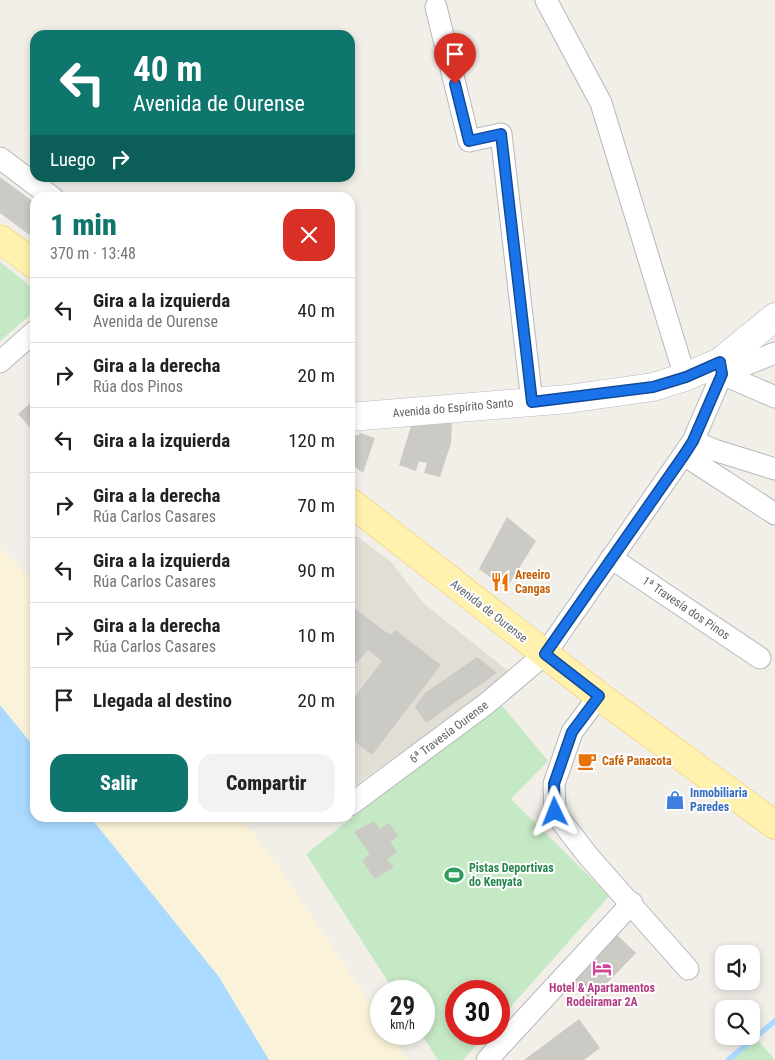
<!DOCTYPE html>
<html lang="es">
<head>
<meta charset="utf-8">
<style>
	:root { --surface:#fff; --page:#f2f2f2; --text:#222; --muted:#767676; --line:#e0e0e0; --accent:#0f766e }
	body { margin:0; font-family:"Roboto Condensed",sans-serif; background:var(--page); color:var(--text); height:100vh; display:flex; flex-direction:column; font-size:19px; white-space:nowrap }
	* { box-sizing:border-box; margin:0 }
	p { font-size:16px; color:var(--muted) }
	.icon { flex:none; width:28px; height:28px; fill:none; stroke:currentColor; stroke-width:2; stroke-linecap:round; stroke-linejoin:round }
	.map { position:relative; flex:1; overflow:hidden }
	.drawer { position:absolute; left:30px; top:192px; width:325px; height:630px; display:flex; flex-direction:column; background:var(--surface); border-radius:15px; box-shadow:0 2px 8px #0003 }
	.drawer>* { flex:none }
	.hud { position:absolute; left:30px; top:30px; width:325px; height:152px; border-radius:15px; box-shadow:0 2px 8px #0003; background:#0f766e; color:#fff; overflow:hidden }
	.buttons { position:absolute; left:715px; top:945px; display:grid; gap:10px }
	.buttons a { display:grid; place-items:center; width:45px; height:45px; border-radius:10px; background:var(--surface); box-shadow:0 2px 8px #0003; font-size:25px }
	.speed { position:absolute; left:370px; top:980px; display:flex; gap:10px; font-size:25px; font-weight:700; text-align:center }
	.speed>* { display:grid; place-content:center; width:65px; height:65px; border-radius:50%; background:var(--surface); box-shadow:0 2px 8px #0003; line-height:1 }
	.speed small { font-size:12px; font-weight:400 }
	.speed .limit { border:8px solid #d22; background:#fff; color:#111 }
	.pin { position:absolute; display:grid; place-items:center; width:42px; height:42px; color:#fff; margin:-51px -21px; border-radius:50% 50% 50% 0; rotate:-45deg; box-shadow:0 0 5px #0007 }
	.pin .icon { rotate:45deg }
	.me { position:absolute; width:55px; margin:-28px; rotate:358deg; stroke-linejoin:round; filter:drop-shadow(0 0 4px #0008) }
	.turn { display:flex; align-items:center; gap:18px; height:105px; padding:0 20px; font-size:22px }
	.turn .icon { width:65px; height:65px; stroke-width:2.5 }
	.turn b { display:block; font-size:35px; line-height:42px }
	.then { display:flex; align-items:center; height:48px; padding:0 20px; background:#0003; gap:10px; font-size:19px }
	.round { display:grid; place-items:center; flex:none; width:52px; height:52px; border-radius:15px; background:var(--page) }
	.overview { display:flex; align-items:center; justify-content:space-between; height:85px; padding:0 20px }
	h1 { font-size:30px; font-weight:800; line-height:38px; color:var(--accent) }
	.button { display:flex; gap:10px; margin-top:auto; padding:10px 20px }
	.button a { flex:1; height:58px; border-radius:15px; background:var(--accent); color:#fff; font-size:20px; font-weight:800; line-height:58px; text-align:center }
	.button a+a { background:var(--page); color:var(--text) }
	ul { padding:0; list-style:none }
	li { display:flex; align-items:center; gap:15px; height:65px; padding:0 20px; border-top:1px solid var(--line) }
	li div { flex:1 }
	li b { display:block; font-size:19px }
	li em { font-style:normal }
	.map>svg:first-child { display:block }
	.education { fill:#e1ded6 }
	.green { fill:#c5e8c5 }
	.sand { fill:#fbf3d9 }
	.water { fill:#aadaff }
	.lines { fill:none; stroke-linecap:round; stroke-linejoin:round }
	.stream { stroke:#aadaff; stroke-width:5.5 }
	.building { fill:#cccac5 }
	.street-casing { stroke:#b5b8bc; stroke-width:23 }
	.secondary-casing { stroke:#b6babf; stroke-width:29 }
	.primary-casing { stroke:#f2c960; stroke-width:29 }
	.street { stroke:#fff; stroke-width:21 }
	.secondary { stroke:#fff; stroke-width:28 }
	.primary { stroke:#fff2af; stroke-width:28 }
	.route-casing { stroke:#114b97; stroke-width:12 }
	.route { stroke:#1a73e8; stroke-width:9 }
	.labels { text-anchor:middle; dominant-baseline:central; stroke-width:4; stroke-linejoin:round; paint-order:stroke }
	.street-label { font-size:12px; fill:#5f6368; stroke:#fff }
	.food-label { font-size:12px; font-weight:bold; fill:#c56008; stroke:#fff; text-anchor:start }
	.shop-label { font-size:12px; font-weight:bold; fill:#366cbe; stroke:#fff; text-anchor:start }
	.leisure-label { font-size:12px; font-weight:bold; fill:#27864d; stroke:#fff; text-anchor:start }
	.hotel-label { font-size:12px; font-weight:bold; fill:#b23c85; stroke:#fff }
</style>
</head>
<body>
<div class="map">
<svg width="775" height="1060" viewBox="0 0 775 1060">
	<rect width="100%" height="100%" fill="#f1efe8"/>
	<!-- education -->
	<polygon class="education" points="350,531 391,562 423,603 512,674 350,789"/>
	<!-- green -->
	<g class="green">
		<polygon points="0,262 35,290 35,311 0,341"/>
		<polygon points="499,702 548,761 511,799 609,896 499,1020 499,991 456,991 456,1034 487,1034 463,1060 438,1060 421,1034 424,1034 424,991 394,991 306,854"/>
		<polygon points="757,1039 775,1060 729,1060"/>
	</g>
	<!-- sand -->
	<polygon class="sand" points="0,547 35,582 35,818 241,818 275,862 381,1020 381,1034 391,1034 408,1060 206,1060 0,778"/>
	<!-- water -->
	<polygon class="water" points="0,705 35,748 35,818 91,818 219,977 269,1060 0,1060"/>
	<g class="lines">
		<!-- stream -->
		<polyline class="stream" points="728,1060 775,1021"/>
	</g>
	<!-- building -->
	<g class="building">
		<polygon points="0,177 35,203 35,239 0,213"/>
		<polygon points="35,399 35,433 18,414"/>
		<polygon points="452,422 451,443 440,477 424,473 427,463 419,461 416,471 399,465 411,426"/>
		<polygon points="360,433 375,438 363,473 350,463 350,436 359,435"/>
		<polygon points="507,517 536,541 506,589 479,569"/>
		<polygon points="350,605 390,635 395,630 441,665 372,755 350,738 350,703 382,661 368,650 357,663 350,658"/>
		<polygon points="477,657 497,673 426,723 415,707 425,693"/>
		<polygon points="374,821 380,829 389,823 398,836 390,842 397,852 387,859 394,867 375,879 362,861 370,854 354,832"/>
		<polygon points="615,933 636,953 589,1002 568,982"/>
		<polygon points="579,1019 600,1048 584,1060 524,1060"/>
	</g>
	<g class="lines">
		<!-- street casing -->
		<g class="street-casing">
			<g id="street">
				<polyline points="546,0 601,103 685,377"/>
				<polyline points="436,7 469,141 501,134 532,402"/>
				<polyline points="0,158 53,198"/>
				<polyline points="0,362 35,331"/>
				<polyline points="722,374 775,397"/>
				<polyline points="722,374 775,353"/>
				<polyline points="693,441 714,450 775,469"/>
				<polyline points="684,455 775,514"/>
				<polyline points="611,558 760,658"/>
				<polyline points="599,696 572,732 554,784 555,813 589,857 688,969"/>
				<polyline points="350,805 486,704 545,654 693,441 722,374 720,362"/>
				<polyline points="487,1060 632,903"/>
			</g>
		</g>
		<!-- secondary casing -->
		<g class="secondary-casing">
			<polyline id="secondary" points="350,417 568,399 653,387 685,377 720,362 775,317"/>
		</g>
		<!-- primary casing -->
		<g class="primary-casing">
			<g id="primary">
				<polyline points="0,239 35,265"/>
				<polyline points="350,502 599,696 775,825"/>
			</g>
		</g>
		<!-- street -->
		<use href="#street" class="street"/>
		<!-- secondary -->
		<use href="#secondary" class="secondary"/>
		<!-- primary -->
		<use href="#primary" class="primary"/>
	</g>
	<g class="lines">
		<!-- route casing -->
		<g class="route-casing">
			<polyline id="route" points="455,84 469,141 501,134 532,402 653,387 686,377 720,362 722,374 693,441 684,455 545,654 599,696 572,732 554,784 555,812"/>
		</g>
		<!-- route -->
		<use href="#route" class="route"/>
	</g>
	<!-- icons -->
	<defs>
		<g id="restaurant-bare" transform="scale(1.5)"><path d="M-5-6h1v4h1v-4h1v4h1v-4h1v5L-1.5 .5V6h-2V.5L-5-1ZM5-6V6H3V1.5H1.5Q1.5-4 5-6Z" fill="#e8710a" stroke="#fff" stroke-width="2.5" paint-order="stroke"/></g>
		<g id="cafe-bare" transform="scale(1.5)"><path d="M-5.5-4.5H6V0H3Q3 3.5 0 3.5H-2.5Q-5.5 3.5-5.5 0ZM3-3.2v2h1.7v-2ZM-6 4.5H4V6H-6Z" fill="#e8710a" stroke="#fff" stroke-width="2.5" paint-order="stroke"/></g>
		<g id="shop-bare" transform="scale(1.5)"><path d="M-5-2.5h2.3a2.7 3.5 0 0 1 5.4 0H5L5.5 6h-11ZM-1.5-2.5h3a1.5 2.3 0 0 0-3 0Z" fill="#3f7fe0" stroke="#fff" stroke-width="2.5" paint-order="stroke"/></g>
		<g id="stadium-bare" transform="scale(1.5)"><path d="M0-5a6.5 5 0 1 0 0 10a6.5 5 0 1 0 0-10ZM-3.5-1.8h7v3.6h-7Z" fill="#2e9e5b" stroke="#fff" stroke-width="2.5" paint-order="stroke"/></g>
		<g id="hotel-bare" transform="scale(1.5)"><path d="M-6-4.5h1.5V1H6V5H4.5V3h-9V5H-6ZM-4 0a1.8 1.8 0 1 1 3.6 0ZM.5 0V-2.5h3Q6-2.5 6 0Z" fill="#d1479c" stroke="#fff" stroke-width="2.5" paint-order="stroke"/></g>
	</defs>
	<g fill-rule="evenodd">
		<use href="#restaurant-bare" x="500" y="582"/>
		<use href="#cafe-bare" x="587" y="761"/>
		<use href="#shop-bare" x="675" y="800"/>
		<use href="#stadium-bare" x="454" y="875"/>
		<use href="#hotel-bare" x="602" y="968"/>
	</g>
	<g class="labels">
		<!-- street labels -->
		<g class="street-label">
			<text transform="translate(453 408) rotate(-5)">Avenida do Espírito Santo</text>
			<text transform="translate(686 608) rotate(34)">1ª Travesía dos Pinos</text>
			<text transform="translate(489 611) rotate(38)">Avenida de Ourense</text>
			<text transform="translate(449 732) rotate(-37)">6ª Travesía Ourense</text>
		</g>
		<!-- food labels -->
		<g class="food-label">
			<text x="515" y="575">Areeiro<tspan x="515" dy="14">Cangas</tspan></text>
			<text x="602" y="761">Café Panacota</text>
		</g>
		<!-- shop labels -->
		<g class="shop-label">
			<text x="690" y="793">Inmobiliaria<tspan x="690" dy="14">Paredes</tspan></text>
		</g>
		<!-- leisure labels -->
		<g class="leisure-label">
			<text x="469" y="868">Pistas Deportivas<tspan x="469" dy="14">do Kenyata</tspan></text>
		</g>
		<!-- hotel labels -->
		<g class="hotel-label">
			<text x="602" y="988">Hotel &amp; Apartamentos<tspan x="602" dy="14">Rodeiramar 2A</tspan></text>
		</g>
	</g>
</svg>
<div class="buttons">
<a><svg class="icon" aria-label="sound" viewBox="0 0 24 24"><path d="M4 9h4l5-4v14l-5-4H4zM17 9q2 3 0 6"/></svg></a>
<a><svg class="icon" aria-label="search" viewBox="0 0 24 24"><circle cx="10" cy="10" r="6"/><path d="M15 15l6 6"/></svg></a>
</div>
<div class="speed"><div>29<small>km/h</small></div><div class="limit">30</div></div>
<div class="pin" style="left:455px;top:84px;background:#d93025"><svg class="icon" aria-label="arrive" viewBox="0 0 24 24"><path d="M6 21V4h12l-3 4 3 4H6"/></svg></div>
<svg class="me" style="left:555px;top:812px" viewBox="-20 -20 40 40"><path d="M0-17L14 15 0 8-14 15z" fill="#1a73e8" stroke="#fff" stroke-width="4"/></svg>
<div class="hud">
<div class="turn"><svg class="icon" aria-label="left" viewBox="0 0 24 24"><path d="M17 20v-9H6M10 6l-5 5 5 5"/></svg><div><b>40 m</b>Avenida de Ourense</div></div>
<div class="then">Luego<svg class="icon" aria-label="right" viewBox="0 0 24 24"><path d="M7 20v-9h11M14 6l5 5-5 5"/></svg></div>
</div>
<section class="drawer">
<div class="overview"><div><h1>1 min</h1><p>370 m · 13:48</p></div><a class="round" style="background:#d93025;color:#fff"><svg class="icon" aria-label="close" viewBox="0 0 24 24"><path d="M6 6l12 12M18 6L6 18"/></svg></a></div>
<ul>
<li><svg class="icon" aria-label="left" viewBox="0 0 24 24"><path d="M17 20v-9H6M10 6l-5 5 5 5"/></svg><div><b>Gira a la izquierda</b><p>Avenida de Ourense</p></div><em>40 m</em></li>
<li><svg class="icon" aria-label="right" viewBox="0 0 24 24"><path d="M7 20v-9h11M14 6l5 5-5 5"/></svg><div><b>Gira a la derecha</b><p>Rúa dos Pinos</p></div><em>20 m</em></li>
<li><svg class="icon" aria-label="left" viewBox="0 0 24 24"><path d="M17 20v-9H6M10 6l-5 5 5 5"/></svg><div><b>Gira a la izquierda</b></div><em>120 m</em></li>
<li><svg class="icon" aria-label="right" viewBox="0 0 24 24"><path d="M7 20v-9h11M14 6l5 5-5 5"/></svg><div><b>Gira a la derecha</b><p>Rúa Carlos Casares</p></div><em>70 m</em></li>
<li><svg class="icon" aria-label="left" viewBox="0 0 24 24"><path d="M17 20v-9H6M10 6l-5 5 5 5"/></svg><div><b>Gira a la izquierda</b><p>Rúa Carlos Casares</p></div><em>90 m</em></li>
<li><svg class="icon" aria-label="right" viewBox="0 0 24 24"><path d="M7 20v-9h11M14 6l5 5-5 5"/></svg><div><b>Gira a la derecha</b><p>Rúa Carlos Casares</p></div><em>10 m</em></li>
<li><svg class="icon" aria-label="arrive" viewBox="0 0 24 24"><path d="M6 21V4h12l-3 4 3 4H6"/></svg><div><b>Llegada al destino</b></div><em>20 m</em></li>
</ul>
<div class="button"><a>Salir</a><a>Compartir</a></div>
</section>
</div>
</body>
</html>
